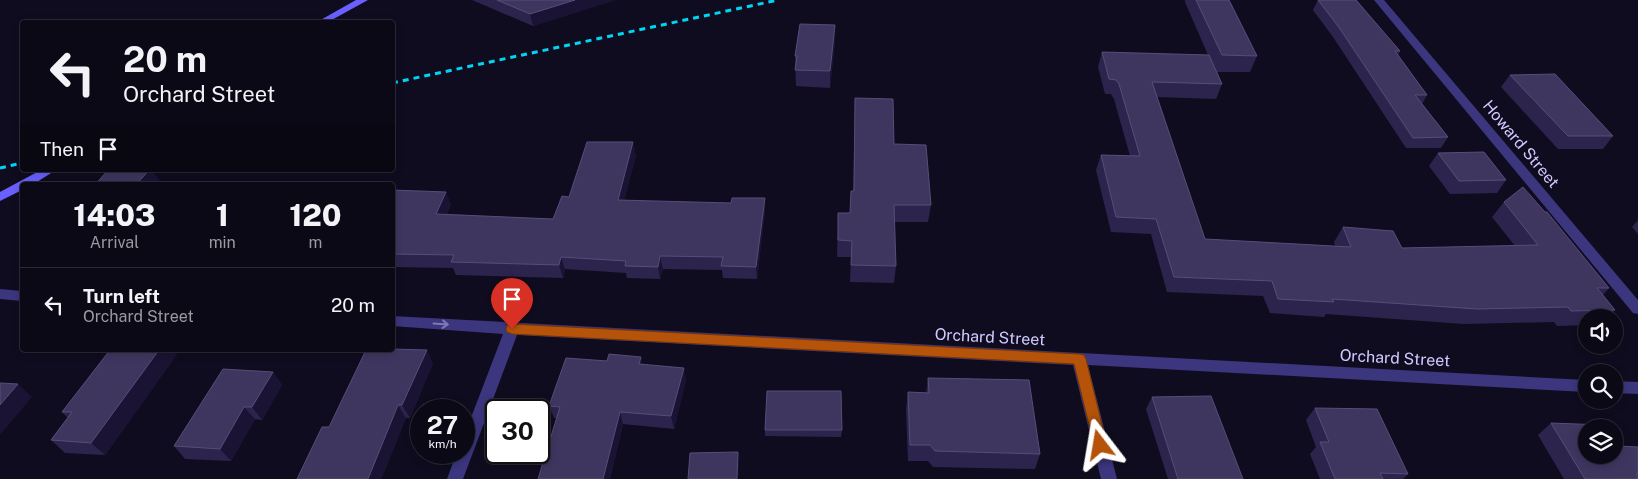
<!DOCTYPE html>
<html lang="en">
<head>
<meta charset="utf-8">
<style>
	:root { --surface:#0c0917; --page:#151220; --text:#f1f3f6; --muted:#9a9aa1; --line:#2c2a36 }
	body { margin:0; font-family:"Public Sans",sans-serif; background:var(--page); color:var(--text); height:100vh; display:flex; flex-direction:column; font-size:19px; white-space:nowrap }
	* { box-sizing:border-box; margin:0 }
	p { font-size:16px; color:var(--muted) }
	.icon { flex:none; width:28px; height:28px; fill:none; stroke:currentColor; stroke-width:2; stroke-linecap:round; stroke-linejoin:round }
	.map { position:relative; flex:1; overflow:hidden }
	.side { position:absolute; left:20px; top:182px; width:375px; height:170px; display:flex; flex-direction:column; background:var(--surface); border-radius:5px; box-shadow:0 2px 8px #0003,0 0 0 1px var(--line) }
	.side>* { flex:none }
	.top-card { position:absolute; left:20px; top:20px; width:375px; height:152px; border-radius:5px; box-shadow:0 2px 8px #0003,0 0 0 1px var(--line); background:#0c0917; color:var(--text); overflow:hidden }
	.fabs { position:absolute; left:1578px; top:309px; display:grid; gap:10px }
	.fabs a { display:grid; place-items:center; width:45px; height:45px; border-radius:50%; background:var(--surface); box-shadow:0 2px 8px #0003,0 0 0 1px var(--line); font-size:25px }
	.speed { position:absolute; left:410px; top:399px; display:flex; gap:10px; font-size:25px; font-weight:700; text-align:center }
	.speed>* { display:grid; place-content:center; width:65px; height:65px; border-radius:50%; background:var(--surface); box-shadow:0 2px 8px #0003,0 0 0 1px var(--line); line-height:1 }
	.speed small { font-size:12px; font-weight:400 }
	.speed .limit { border:2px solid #111; border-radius:8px; background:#fff; color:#111 }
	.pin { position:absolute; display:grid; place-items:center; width:42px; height:42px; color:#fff; margin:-51px -21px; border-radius:50% 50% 50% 0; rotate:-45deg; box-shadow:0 0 5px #0007 }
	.pin .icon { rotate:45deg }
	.me { position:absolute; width:55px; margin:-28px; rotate:346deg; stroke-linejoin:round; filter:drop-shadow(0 0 4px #0008) }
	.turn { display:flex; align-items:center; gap:18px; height:105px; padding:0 20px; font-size:22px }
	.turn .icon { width:65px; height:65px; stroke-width:2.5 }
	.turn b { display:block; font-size:35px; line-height:42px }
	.then { display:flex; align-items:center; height:48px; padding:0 20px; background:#0003; gap:10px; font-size:19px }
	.eta { display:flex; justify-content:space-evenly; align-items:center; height:85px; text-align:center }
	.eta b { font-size:30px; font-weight:800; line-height:35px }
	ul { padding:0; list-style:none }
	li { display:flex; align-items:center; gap:15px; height:75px; padding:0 20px; border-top:1px solid var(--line) }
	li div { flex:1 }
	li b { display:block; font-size:19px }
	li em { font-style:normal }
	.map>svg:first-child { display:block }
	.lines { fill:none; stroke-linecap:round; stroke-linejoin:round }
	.minor { fill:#3b367e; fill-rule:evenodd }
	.secondary { fill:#6960ff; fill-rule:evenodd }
	.rail { stroke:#00d5f4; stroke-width:3; stroke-dasharray:6 5; stroke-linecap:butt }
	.wall { fill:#2d244d }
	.shaded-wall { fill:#1a1333 }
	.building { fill:#3f3660; stroke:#564d79 }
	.oneway { stroke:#7e78b8 }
	.route { fill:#b45309; stroke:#753606 }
	.labels { text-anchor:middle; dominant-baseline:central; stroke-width:4; stroke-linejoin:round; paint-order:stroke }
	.street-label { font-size:16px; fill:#d1c9ff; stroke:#100c1f }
</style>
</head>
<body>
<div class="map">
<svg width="1638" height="479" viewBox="0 0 1638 479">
	<rect width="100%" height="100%" fill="#100c1f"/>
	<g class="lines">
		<!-- minor -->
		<g class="minor">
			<polygon points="1374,0 1384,0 1638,300 1638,314 1633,313"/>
			<polygon points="0,289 22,291 22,301 0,299"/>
			<polygon points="392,316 1586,380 1586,392 1088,365 1117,479 1101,479 1073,365 517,335 463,479 447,479 457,452 464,452 464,436 503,334 392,326"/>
			<polygon points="1614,381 1638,382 1638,394 1614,393"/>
		</g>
		<!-- secondary -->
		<g class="secondary">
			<polygon points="356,0 368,0 328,22 317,22"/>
			<polygon points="41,170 56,170 32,185 22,185 22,190 0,201 0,192"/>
		</g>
		<!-- rail -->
		<g class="rail">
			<polyline points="392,83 778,0"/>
			<polyline points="0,168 22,163"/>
		</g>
	</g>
	<!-- wall -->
	<g class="wall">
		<polygon points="472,0 615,0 533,26"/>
		<polygon points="1185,0 1229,0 1257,56 1250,72 1217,72 1222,84 1216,99 1157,97 1205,239 1335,246 1334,242 1343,227 1402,248 1515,246 1492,217 1504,202 1609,288 1603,295 1615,310 1608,318 1586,318 1586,325 1557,326 1554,322 1464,324 1326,314 1324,317 1270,313 1263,296 1167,292 1151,234 1111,232 1096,170 1101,155 1130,156 1114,99 1111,94 1105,94 1098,67 1102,52 1208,55 1185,2"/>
		<polygon points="1318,0 1356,0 1400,51 1398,55 1427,95 1422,104 1448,137 1441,148 1406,148 1333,37 1313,10"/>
		<polygon points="835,25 835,41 830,88 796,86 795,56"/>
		<polygon points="1510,75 1613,136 1603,149 1558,149 1501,87"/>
		<polygon points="855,115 894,144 931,205 928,222 894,222 896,266 894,283 850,282 851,257 837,257 838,213 850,213 851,191 853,191"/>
		<polygon points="1438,153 1506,180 1497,193 1450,194 1429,166"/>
		<polygon points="636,155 624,200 765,211 757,279 723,278 722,270 663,269 660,279 627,278 626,273 565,269 563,278 456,275 453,268 392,267 392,190 451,204 447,214 553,219 569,197"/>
		<polygon points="1638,220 1638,234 1632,227"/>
		<polygon points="177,354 105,455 65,453 51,440 68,418 62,412"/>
		<polygon points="433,363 410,418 406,418 381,479 329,427"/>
		<polygon points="643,364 686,380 674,429 623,424 610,479 538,479 557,418 554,418 549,406"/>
		<polygon points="273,372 282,385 262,420 255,419 231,461 185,459 174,446"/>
		<polygon points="928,378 1040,454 1035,469 933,467 928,461 908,461 906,409 908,392 926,393"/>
		<polygon points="1152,397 1243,479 1168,479 1146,409"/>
		<polygon points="1315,408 1408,474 1403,479 1320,479 1310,454 1316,447 1306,420"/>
		<polygon points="1551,423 1618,446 1638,447 1638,479 1564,479 1538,435"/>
		<polygon points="765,430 842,430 841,437 765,436"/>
	</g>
	<!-- shaded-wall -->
	<g class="shaded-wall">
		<polygon points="575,0 615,0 533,26 530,14"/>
		<polygon points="835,25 835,41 830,88 830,71"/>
		<polygon points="633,142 636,155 621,213 618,200"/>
		<polygon points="149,170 152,170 160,181 157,185 136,185"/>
		<polygon points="446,192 451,204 441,226 436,214"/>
		<polygon points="765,198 765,211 757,279 756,267"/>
		<polygon points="660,256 663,269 660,279 658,267"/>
		<polygon points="561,257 565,269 563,278 559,265"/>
		<polygon points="159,350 174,350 177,354 105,455 91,443"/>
		<polygon points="427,350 433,363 410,418 402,405"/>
		<polygon points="641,357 644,370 639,364"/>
		<polygon points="684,368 686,380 674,429 671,416"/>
		<polygon points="273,372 282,385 262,420 252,407"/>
		<polygon points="18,384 32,397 0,435 0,405"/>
		<polygon points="398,405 406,418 381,479 368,479"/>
		<polygon points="244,407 255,419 231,461 220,449"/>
		<polygon points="620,412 623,424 610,479 603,479"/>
		<polygon points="738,452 739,458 738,479 737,479"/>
	</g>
	<!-- building -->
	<g class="building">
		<polygon points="497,0 575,0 530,14"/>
		<polygon points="1196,0 1229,0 1257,56 1222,55"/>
		<polygon points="1318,0 1356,0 1400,51 1395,51 1427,95 1415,95 1448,137 1413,138 1338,26"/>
		<polygon points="800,24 835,25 830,71 795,70 797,56 795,56"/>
		<polygon points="1102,52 1209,55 1222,84 1152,82 1205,239 1351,247 1343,227 1393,231 1402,248 1538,245 1504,202 1523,187 1545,212 1547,212 1609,288 1597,288 1615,310 1571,311 1568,307 1477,309 1332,299 1334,302 1278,299 1272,281 1174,277 1156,219 1116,217 1101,155 1140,156 1119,84 1116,80 1109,79"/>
		<polygon points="1555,74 1613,136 1568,136 1510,75"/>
		<polygon points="855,98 893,99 894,144 926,145 931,205 894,205 896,266 851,265 852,241 838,240 838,213 850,213 851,191 854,191"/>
		<polygon points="587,142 633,142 618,200 731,203 732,198 765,198 756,267 721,266 723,257 660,256 658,267 625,266 626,261 561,257 559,265 451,262 454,255 392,254 392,190 446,192 436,214 553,219 562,196 569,197"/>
		<polygon points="1484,152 1506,180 1459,181 1438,153"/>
		<polygon points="108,170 149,170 136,185 95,185"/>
		<polygon points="392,349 427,350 402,405 398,405 368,479 297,479 322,427 329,427 366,350 392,350"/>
		<polygon points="110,350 159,350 91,443 51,440 72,412 62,412"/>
		<polygon points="609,354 641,357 639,364 684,368 671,416 620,412 603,479 538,479 560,407 549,406 566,358 607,361"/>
		<polygon points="223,369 273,372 252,407 244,407 220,449 174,446"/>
		<polygon points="928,378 1029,380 1040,454 935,451 930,445 910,445 908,392 929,393"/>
		<polygon points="0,383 18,384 0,405"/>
		<polygon points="767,391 841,391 842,430 765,430"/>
		<polygon points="1211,396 1243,479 1178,479 1152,397"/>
		<polygon points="1315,408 1377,409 1408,474 1380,473 1383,479 1335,479 1320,442 1329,442"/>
		<polygon points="1551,423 1604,425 1606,428 1586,428 1586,455 1614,455 1614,440 1618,446 1638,447 1638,474 1636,474 1638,477 1638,479 1585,479"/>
		<polygon points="738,452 737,479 688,479 690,453"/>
	</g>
	<!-- one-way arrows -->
	<defs><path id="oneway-shaft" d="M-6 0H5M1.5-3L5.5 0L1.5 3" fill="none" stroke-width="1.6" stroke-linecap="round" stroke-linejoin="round" transform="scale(1.25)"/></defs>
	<use class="oneway" href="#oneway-shaft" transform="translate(441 324) rotate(4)"/>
	<!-- route -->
	<polygon class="route" points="512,324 1079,354 1084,355 1086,359 1107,445 1105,450 1100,451 1096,450 1094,445 1074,364 512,334 507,332 506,329 507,325"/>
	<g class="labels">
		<!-- street labels -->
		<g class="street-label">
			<text transform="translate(1521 144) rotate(50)">Howard Street</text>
			<text transform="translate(990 337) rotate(3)">Orchard Street</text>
			<text transform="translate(1395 358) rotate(3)">Orchard Street</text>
		</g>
	</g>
</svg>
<div class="fabs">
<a><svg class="icon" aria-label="sound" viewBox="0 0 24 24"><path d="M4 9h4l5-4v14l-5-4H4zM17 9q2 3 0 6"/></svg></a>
<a><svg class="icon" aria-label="search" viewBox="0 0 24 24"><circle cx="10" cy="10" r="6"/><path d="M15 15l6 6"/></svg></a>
<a><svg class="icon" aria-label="layers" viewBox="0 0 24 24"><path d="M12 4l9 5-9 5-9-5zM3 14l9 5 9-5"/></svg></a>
</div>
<div class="speed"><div>27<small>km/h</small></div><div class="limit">30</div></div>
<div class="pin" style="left:512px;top:329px;background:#d93025"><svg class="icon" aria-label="arrive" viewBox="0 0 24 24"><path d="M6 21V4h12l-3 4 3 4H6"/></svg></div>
<svg class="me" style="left:1100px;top:445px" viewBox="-20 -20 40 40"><path d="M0-17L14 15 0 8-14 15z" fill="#b45309" stroke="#fff" stroke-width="4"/></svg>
<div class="top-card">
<div class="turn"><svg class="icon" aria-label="left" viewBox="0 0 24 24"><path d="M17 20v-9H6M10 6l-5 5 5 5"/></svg><div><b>20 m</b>Orchard Street</div></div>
<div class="then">Then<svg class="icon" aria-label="arrive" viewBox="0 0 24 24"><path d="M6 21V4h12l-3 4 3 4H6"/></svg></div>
</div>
<section class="side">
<div class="eta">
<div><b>14:03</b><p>Arrival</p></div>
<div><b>1</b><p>min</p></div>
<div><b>120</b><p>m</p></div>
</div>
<ul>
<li><svg class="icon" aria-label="left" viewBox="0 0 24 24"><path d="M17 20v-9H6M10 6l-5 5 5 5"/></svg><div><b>Turn left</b><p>Orchard Street</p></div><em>20 m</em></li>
</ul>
</section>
</div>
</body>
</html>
